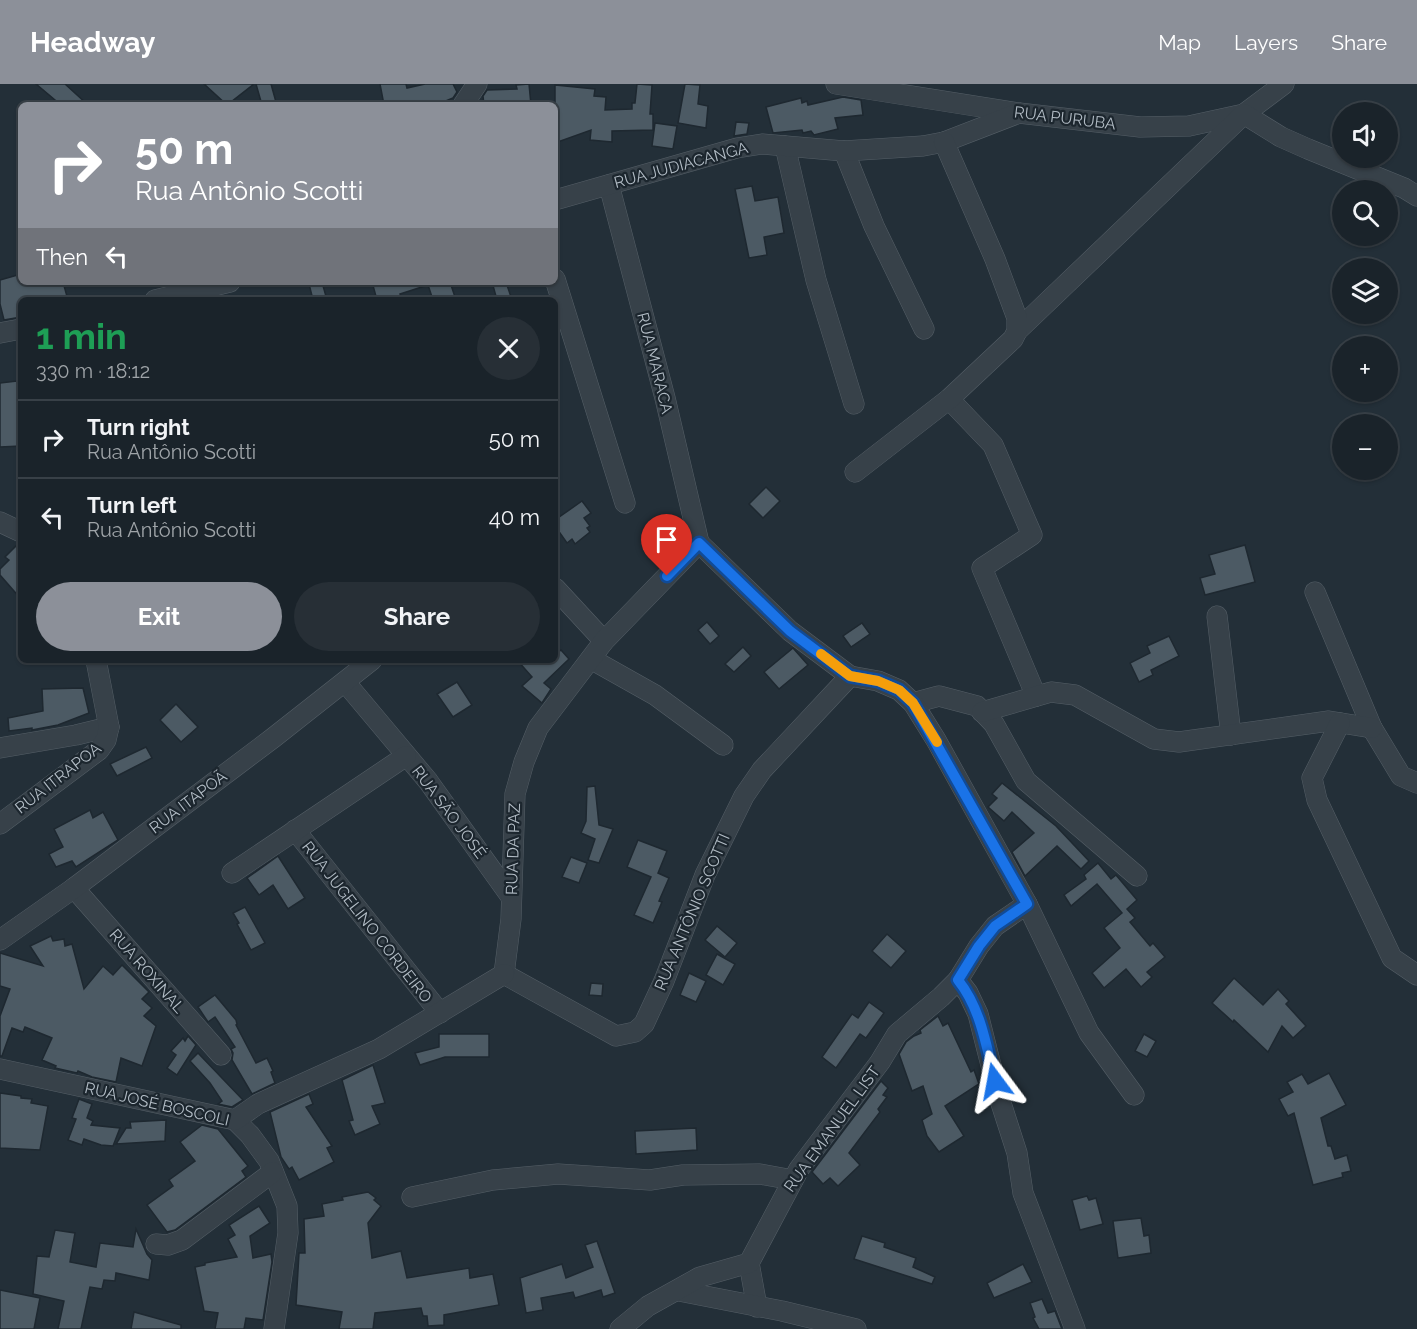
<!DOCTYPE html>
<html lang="en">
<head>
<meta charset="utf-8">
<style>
	:root { --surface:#1a232a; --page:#272f36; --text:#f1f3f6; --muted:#9fa4a8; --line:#384047; --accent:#8c9099 }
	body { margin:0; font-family:Raleway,sans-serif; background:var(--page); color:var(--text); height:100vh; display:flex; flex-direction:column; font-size:22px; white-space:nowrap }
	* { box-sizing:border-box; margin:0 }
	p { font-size:20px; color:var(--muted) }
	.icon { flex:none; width:33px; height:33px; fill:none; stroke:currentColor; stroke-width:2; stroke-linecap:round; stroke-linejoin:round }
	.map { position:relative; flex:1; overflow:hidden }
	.side { position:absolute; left:18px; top:213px; width:540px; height:366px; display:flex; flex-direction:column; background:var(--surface); border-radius:9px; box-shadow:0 2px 4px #0004,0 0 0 2px var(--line) }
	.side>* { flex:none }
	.top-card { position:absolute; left:18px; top:18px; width:540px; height:183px; border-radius:9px; box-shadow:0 2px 4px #0004,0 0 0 2px var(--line); background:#8c9099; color:#fff; overflow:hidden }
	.fabs { position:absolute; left:1332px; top:18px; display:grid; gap:12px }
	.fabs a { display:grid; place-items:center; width:66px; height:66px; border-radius:50%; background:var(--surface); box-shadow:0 2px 4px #0004,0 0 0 2px var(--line); font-size:30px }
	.pin { position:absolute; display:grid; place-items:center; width:51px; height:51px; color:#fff; margin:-62px -26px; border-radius:50% 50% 50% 0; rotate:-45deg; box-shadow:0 0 6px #0007 }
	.pin .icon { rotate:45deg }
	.me { position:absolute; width:66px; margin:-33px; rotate:347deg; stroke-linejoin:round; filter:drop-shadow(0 0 4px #0008) }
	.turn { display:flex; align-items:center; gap:21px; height:126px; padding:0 18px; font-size:27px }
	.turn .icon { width:78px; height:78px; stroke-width:2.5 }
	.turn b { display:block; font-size:42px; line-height:51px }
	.then { display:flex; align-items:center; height:57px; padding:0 18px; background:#0003; gap:12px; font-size:22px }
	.round { display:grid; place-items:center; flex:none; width:63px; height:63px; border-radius:32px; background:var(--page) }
	.overview { display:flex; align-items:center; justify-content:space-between; height:102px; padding:0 18px }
	h1 { font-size:36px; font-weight:700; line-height:45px; color:#1e9e55 }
	.action { display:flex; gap:12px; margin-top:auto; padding:12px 18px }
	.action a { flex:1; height:69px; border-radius:36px; background:var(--accent); color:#fff; font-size:24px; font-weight:700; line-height:69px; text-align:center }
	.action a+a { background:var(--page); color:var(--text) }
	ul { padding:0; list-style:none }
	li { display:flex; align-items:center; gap:18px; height:78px; padding:0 18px; border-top:2px solid var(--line) }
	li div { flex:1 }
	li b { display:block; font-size:22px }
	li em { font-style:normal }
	header { display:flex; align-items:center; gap:36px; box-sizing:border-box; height:84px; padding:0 30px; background:var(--accent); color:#fff }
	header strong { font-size:28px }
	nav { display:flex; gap:33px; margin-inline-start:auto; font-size:21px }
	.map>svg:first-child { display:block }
	.building { fill:#4c5a64; stroke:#1e2830; stroke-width:1.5 }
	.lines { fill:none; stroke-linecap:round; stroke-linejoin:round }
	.minor-casing { stroke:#555f67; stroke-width:21 }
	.minor { stroke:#374149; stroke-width:20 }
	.route-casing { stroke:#114b97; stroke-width:15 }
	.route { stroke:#1a73e8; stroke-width:10 }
	.slow { stroke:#f59e0b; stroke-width:10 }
	.labels { text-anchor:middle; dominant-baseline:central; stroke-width:4.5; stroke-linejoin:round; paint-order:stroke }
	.street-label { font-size:16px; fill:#b2bcc5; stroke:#1c262e }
</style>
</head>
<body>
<header>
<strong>Headway</strong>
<nav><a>Map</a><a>Layers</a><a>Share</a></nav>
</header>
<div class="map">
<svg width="1417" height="1245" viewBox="0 0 1417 1245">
	<rect width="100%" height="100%" fill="#232f38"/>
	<!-- building -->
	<g class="building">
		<polygon points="36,0 65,0 88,21 61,21"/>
		<polygon points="204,0 254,0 227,21"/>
		<polygon points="256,0 271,0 276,18 262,21"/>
		<polygon points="380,0 406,0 407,4 425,0 453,0 457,8 453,14 436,21 384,21"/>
		<polygon points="529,0 531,21 484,21 483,12 487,6 517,5 516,1"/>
		<polygon points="637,0 652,1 650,30 653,30 653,46 612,47 612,58 590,56 591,46 555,59 555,1 595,5 594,12 606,13 605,26 632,25 632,19 635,19"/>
		<polygon points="685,0 700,1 698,20 708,22 706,44 678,39"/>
		<polygon points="843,13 861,16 863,31 835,34 838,45 814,51 811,47 803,49 802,46 773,49 766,23 801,14 802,19 807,17 808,21"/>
		<polygon points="736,38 749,39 747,50 734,52"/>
		<polygon points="655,39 677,42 673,65 652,62"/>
		<polygon points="752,102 755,117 778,113 784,149 764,153 767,171 749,174 735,105"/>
		<polygon points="21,190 21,198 63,198 68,216 21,216 21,233 4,236 0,220 0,196"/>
		<polygon points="317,198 322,198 327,216 313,216 309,200"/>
		<polygon points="372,198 450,198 456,216 433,216 428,201 400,210 402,216 377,216"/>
		<polygon points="492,198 506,198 512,216 497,216"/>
		<polygon points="17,297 19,323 21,322 21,362 0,363 0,299"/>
		<polygon points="766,403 780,417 763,434 749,420"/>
		<polygon points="582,417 591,429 584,434 590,442 587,444 590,448 575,460 572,455 567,459 555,442 555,436"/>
		<polygon points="19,459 21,460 21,515 0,491 0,485 9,476 5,473"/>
		<polygon points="1245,461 1255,498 1205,511 1200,494 1215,490 1209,471"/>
		<polygon points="707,538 719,552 710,560 698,546"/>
		<polygon points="862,539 870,550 851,563 843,552"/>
		<polygon points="1169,552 1179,572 1151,586 1153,591 1139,598 1130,579 1150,569 1147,562"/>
		<polygon points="743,563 751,572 734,588 725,580"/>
		<polygon points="793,564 808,581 779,605 764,588"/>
		<polygon points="561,566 569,575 544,599 551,605 542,619 522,602 532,593 517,576 555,576 555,571"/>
		<polygon points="457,598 472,621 453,633 437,610"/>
		<polygon points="83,604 89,629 58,641 32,646 32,644 9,647 8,634 43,627 42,605"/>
		<polygon points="176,620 198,643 181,658 160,636"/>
		<polygon points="146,663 152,674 117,692 110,680"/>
		<polygon points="1002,699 1056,742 1089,777 1081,785 1057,762 1025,792 1012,768 1034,749 1012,728 1004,737 988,723 997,714 992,710"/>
		<polygon points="595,702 599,741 613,745 599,779 588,776 595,755 581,749 586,737 587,703"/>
		<polygon points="90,726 93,734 103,728 118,756 76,783 72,777 56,783 49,770 63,763 54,745"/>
		<polygon points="638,756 667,767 658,789 669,794 659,817 662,818 653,839 634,831 651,793 627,783"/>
		<polygon points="278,772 305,814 288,825 273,801 259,811 247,794"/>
		<polygon points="571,773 587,779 579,799 562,793"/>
		<polygon points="1098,779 1111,795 1116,791 1137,816 1127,825 1135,834 1130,838 1150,862 1153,859 1165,873 1147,888 1152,893 1141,903 1126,885 1104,904 1092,889 1120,864 1104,844 1122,829 1097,800 1071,822 1064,811 1086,795 1084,791"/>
		<polygon points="245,823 265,859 251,866 237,840 239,839 233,829"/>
		<polygon points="717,842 737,859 725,873 705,856"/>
		<polygon points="887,850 906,867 891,884 872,867"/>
		<polygon points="51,852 53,857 64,855 65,862 72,860 84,905 103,882 113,891 122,881 149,908 142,915 152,924 144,932 156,942 142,982 121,974 116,998 92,993 78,987 77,989 55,984 56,982 42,976 52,954 25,943 23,948 12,944 2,972 0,972 0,932 10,905 0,902 0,869 43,882 30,862"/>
		<polygon points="717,870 735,880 723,901 706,891"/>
		<polygon points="689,889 706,897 696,918 680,911"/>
		<polygon points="1234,894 1263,921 1278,905 1289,917 1286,920 1306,942 1293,954 1282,942 1268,968 1234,936 1233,938 1212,919"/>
		<polygon points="591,899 603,900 602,912 589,911"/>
		<polygon points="215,911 236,936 237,940 236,941 256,979 267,974 273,987 271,988 275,999 252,1010 232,976 233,969 231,965 235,963 215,933 208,938 198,923"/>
		<polygon points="869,918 884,929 866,954 860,950 836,984 822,973 852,930 858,934"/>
		<polygon points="938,932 943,942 948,939 971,988 974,986 979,1000 945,1022 964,1052 939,1068 927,1052 922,1036 932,1030 923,1002 912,1007 899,970 906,958 914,952 921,949 920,946"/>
		<polygon points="439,950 489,950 489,973 445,973 420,981 415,969 439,963"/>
		<polygon points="1144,950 1156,957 1147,973 1135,967"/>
		<polygon points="188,952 196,961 177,991 167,984 176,971 171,967 183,954 185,957"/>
		<polygon points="198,969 243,1016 232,1023 218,1020 222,1017 210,999 190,977"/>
		<polygon points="373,981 385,1019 372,1022 380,1040 355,1051 349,1037 353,1036 342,996"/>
		<polygon points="1329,989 1346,1021 1321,1034 1328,1062 1331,1062 1335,1075 1347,1071 1351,1087 1342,1089 1343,1093 1313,1101 1294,1029 1288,1032 1279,1015 1293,1008 1287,998 1302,990 1308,1000"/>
		<polygon points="881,997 888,1004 883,1011 887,1013 878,1025 880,1028 849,1069 860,1081 838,1102 830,1094 823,1100 812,1088"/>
		<polygon points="0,1009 21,1012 21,1014 32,1015 31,1019 48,1022 40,1066 0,1064"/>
		<polygon points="309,1010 313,1020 306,1023 332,1062 327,1064 334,1078 299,1096 292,1083 289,1085 281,1073 270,1028"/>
		<polygon points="79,1015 92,1020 87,1034 93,1037 91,1041 120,1044 113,1062 101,1061 84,1055 82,1061 68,1056 76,1035 72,1034"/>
		<polygon points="166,1036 165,1057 116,1060 126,1044 131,1044 130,1038"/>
		<polygon points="202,1041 218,1045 248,1082 242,1087 246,1093 175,1146 167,1148 147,1121 173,1102 169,1096 195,1077 180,1058"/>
		<polygon points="696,1044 697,1066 636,1070 635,1047"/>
		<polygon points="368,1108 376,1114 374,1116 381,1122 368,1139 372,1174 401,1167 407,1194 469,1184 470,1194 493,1190 499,1221 444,1231 444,1241 428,1242 427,1232 423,1232 421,1224 375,1229 373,1245 339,1245 342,1228 296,1221 299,1169 305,1169 304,1135 324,1132 322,1120 343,1116 342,1113"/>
		<polygon points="1087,1112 1089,1116 1096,1114 1103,1140 1080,1146 1072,1116"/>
		<polygon points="259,1122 270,1139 250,1152 253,1174 271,1170 272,1178 263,1236 246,1234 244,1245 215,1245 218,1229 204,1227 195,1183 205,1181 205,1179 237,1173 228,1155 235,1151 229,1141"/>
		<polygon points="1141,1134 1144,1152 1149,1151 1151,1169 1118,1174 1113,1137"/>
		<polygon points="136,1145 147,1170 152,1176 149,1196 116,1189 115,1197 104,1196 102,1205 90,1203 81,1245 58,1245 64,1217 33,1210 37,1172 49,1173 55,1146 75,1149 70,1178 96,1183 100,1159 133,1163"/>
		<polygon points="862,1152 885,1159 884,1163 916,1174 913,1183 935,1193 932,1200 854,1175"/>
		<polygon points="597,1157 615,1209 603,1213 601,1206 575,1214 573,1208 541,1214 543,1226 526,1229 520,1194 562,1180 566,1194 593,1183 585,1161"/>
		<polygon points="1023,1180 1032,1198 994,1214 987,1199"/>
		<polygon points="0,1206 40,1214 34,1245 0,1245"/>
		<polygon points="1042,1215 1048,1229 1055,1227 1062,1245 1039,1245 1033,1234 1035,1233 1030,1219"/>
		<polygon points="134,1228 181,1241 181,1245 131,1245"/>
	</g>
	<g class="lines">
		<!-- minor casing -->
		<g class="minor-casing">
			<g id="minor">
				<polyline points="836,0 1019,29 1140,43 1189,42 1244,30 1284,0"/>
				<polyline points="463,21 477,0"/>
				<polyline points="785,62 816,196 854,320"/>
				<polyline points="844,67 874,142 924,245"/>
				<polyline points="609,101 665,314 699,459"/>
				<polyline points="555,116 737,64 762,60 844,67 923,62 944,58 1019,29"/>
				<polyline points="555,195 625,419"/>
				<polyline points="155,216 230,198"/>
				<polyline points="1017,247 1244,30 1281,53 1308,65 1404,104 1417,112"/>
				<polyline points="0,249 21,245"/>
				<polyline points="949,315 993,361 1032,451 982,484 1036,612"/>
				<polyline points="855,388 949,315 1013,255 1017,247 1017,234 995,175 944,58"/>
				<polyline points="0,438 21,448"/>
				<polyline points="555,504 604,557"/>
				<polyline points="1315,508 1372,644 1401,692 1417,699"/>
				<polyline points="1217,532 1231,651"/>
				<polyline points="591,575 655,611 723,661"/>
				<polyline points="345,598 428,697 511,813"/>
				<polyline points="913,619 939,612 977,622 994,640 1026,697 1137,792"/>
				<polyline points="982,628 1051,608 1075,611 1154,655 1179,658 1329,637 1372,644"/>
				<polyline points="1340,639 1312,694 1317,716 1392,874 1417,891"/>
				<polyline points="0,664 76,651 109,643"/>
				<polyline points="0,740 99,666 106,656 109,643 96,576"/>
				<polyline points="295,746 440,929"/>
				<polyline points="232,789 406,672"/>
				<polyline points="74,804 221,971"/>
				<polyline points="1027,820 995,842 979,862 958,896 968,909 978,930 999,1013 1017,1069 1023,1109 1075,1245"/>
				<polyline points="0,856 74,804 273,654 372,576"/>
				<polyline points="504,890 616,952 635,948 644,940 664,897 705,791 744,712 762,686 850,592 878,597 899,606 913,619 936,656 1027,820 1089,949 1134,1011"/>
				<polyline points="504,890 511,835 515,710 524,678 538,644 604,557 699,459 790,547 850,592"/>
				<polyline points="0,985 235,1036 250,1051 269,1077 287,1122 288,1149 274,1245"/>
				<polyline points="235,1036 258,1020 379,965 504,890"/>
				<polyline points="412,1113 493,1096 558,1090 650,1096 683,1091 760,1090 793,1096"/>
				<polyline points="156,1160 168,1161 182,1156 273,1088"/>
				<polyline points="749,1179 757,1223"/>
				<polyline points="679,1207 782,1227 856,1245"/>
				<polyline points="620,1245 648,1222 700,1193 749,1179 799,1085 880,978 897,950 941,913 958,896"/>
			</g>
		</g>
		<!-- minor -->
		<use href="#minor" class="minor"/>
	</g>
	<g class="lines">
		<!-- route casing -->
		<g class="route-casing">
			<path id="route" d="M667,492L699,459L790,547L850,592L878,597L899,606L913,619L1027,820L995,842L979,862L958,896C981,925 986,961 995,997"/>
		</g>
		<!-- route -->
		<use href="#route" class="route"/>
		<!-- slow -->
		<polyline class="slow" points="821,570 850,592 878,597 899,606 913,619 937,658"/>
	</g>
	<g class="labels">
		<!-- street labels -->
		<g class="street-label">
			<text transform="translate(1065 34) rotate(7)">RUA PURUBA</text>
			<text transform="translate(681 81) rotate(-15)">RUA JUDIACANGA</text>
			<text transform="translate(655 279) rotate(76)">RUA MARACA</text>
			<text transform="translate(58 694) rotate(-38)">RUA ITRAPOA</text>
			<text transform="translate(188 718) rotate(-37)">RUA ITAPOÃ</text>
			<text transform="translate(449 728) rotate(53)">RUA SÃO JOSÉ</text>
			<text transform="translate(513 765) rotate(-88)">RUA DA PAZ</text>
			<text transform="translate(692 828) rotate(-67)">RUA ANTÔNIO SCOTTI</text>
			<text transform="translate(367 838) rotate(52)">RUA JUGELINO CORDEIRO</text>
			<text transform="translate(147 887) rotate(49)">RUA ROXINAL</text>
			<text transform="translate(157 1020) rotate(13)">RUA JOSÉ BOSCOLI</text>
			<text transform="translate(832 1045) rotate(-54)">RUA EMANUEL LIST</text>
		</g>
	</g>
</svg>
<div class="fabs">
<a><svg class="icon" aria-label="sound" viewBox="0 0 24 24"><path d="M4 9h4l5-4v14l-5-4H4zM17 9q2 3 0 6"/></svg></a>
<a><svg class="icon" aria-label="search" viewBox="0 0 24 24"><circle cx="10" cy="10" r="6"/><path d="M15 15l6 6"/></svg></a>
<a><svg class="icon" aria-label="layers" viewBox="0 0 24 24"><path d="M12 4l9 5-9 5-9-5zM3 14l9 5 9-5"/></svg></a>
<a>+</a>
<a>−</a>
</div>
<div class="pin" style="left:667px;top:492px;background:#d93025"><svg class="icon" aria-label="arrive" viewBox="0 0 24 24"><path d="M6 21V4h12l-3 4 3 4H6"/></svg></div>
<svg class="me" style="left:995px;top:997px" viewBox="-20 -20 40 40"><path d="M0-17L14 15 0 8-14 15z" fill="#1a73e8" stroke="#fff" stroke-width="4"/></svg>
<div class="top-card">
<div class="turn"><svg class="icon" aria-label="right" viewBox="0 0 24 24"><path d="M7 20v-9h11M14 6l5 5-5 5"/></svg><div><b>50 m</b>Rua Antônio Scotti</div></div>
<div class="then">Then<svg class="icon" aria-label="left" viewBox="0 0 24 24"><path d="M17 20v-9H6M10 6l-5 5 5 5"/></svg></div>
</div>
<section class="side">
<div class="overview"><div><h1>1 min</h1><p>330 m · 18:12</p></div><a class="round"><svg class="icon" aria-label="close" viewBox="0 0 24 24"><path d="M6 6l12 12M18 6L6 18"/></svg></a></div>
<ul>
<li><svg class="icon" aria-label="right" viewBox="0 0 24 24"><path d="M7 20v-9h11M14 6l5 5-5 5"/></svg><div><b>Turn right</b><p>Rua Antônio Scotti</p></div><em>50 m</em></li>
<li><svg class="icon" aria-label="left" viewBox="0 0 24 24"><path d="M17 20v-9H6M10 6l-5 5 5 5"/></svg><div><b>Turn left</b><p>Rua Antônio Scotti</p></div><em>40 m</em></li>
</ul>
<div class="action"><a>Exit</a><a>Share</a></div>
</section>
</div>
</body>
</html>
